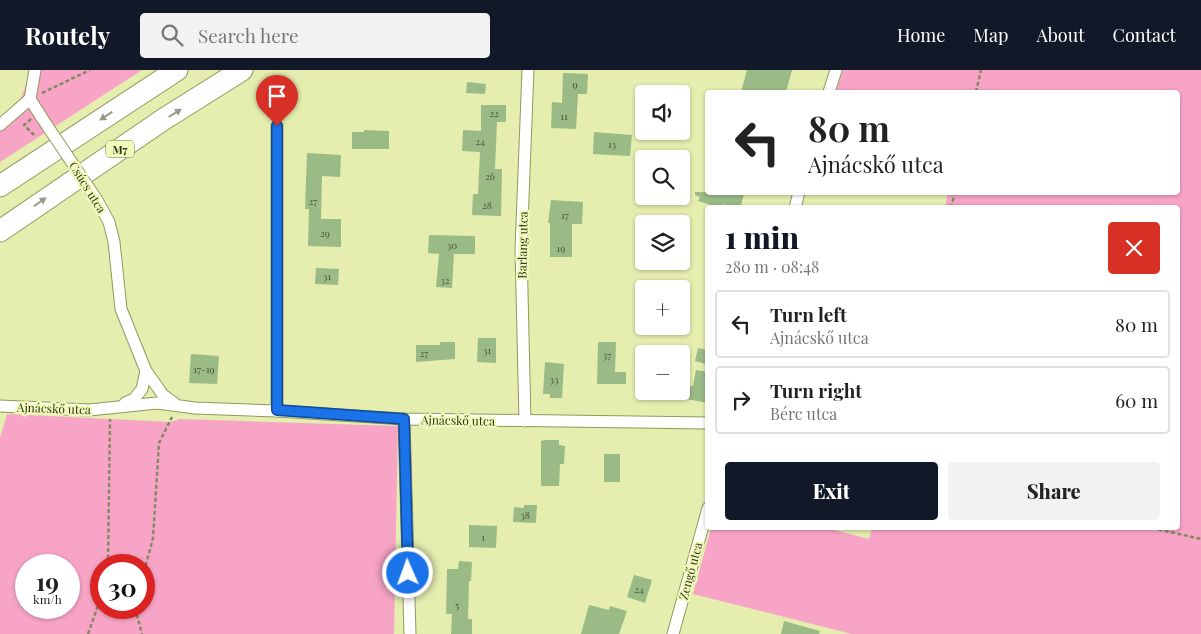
<!DOCTYPE html>
<html lang="en">
<head>
<meta charset="utf-8">
<style>
	:root { --surface:#fff; --page:#f2f2f2; --text:#222; --muted:#767676; --line:#e0e0e0; --accent:#111827 }
	body { margin:0; font-family:"Playfair Display",serif; background:var(--page); color:var(--text); height:100vh; display:flex; flex-direction:column; font-size:19px; white-space:nowrap }
	* { box-sizing:border-box; margin:0 }
	p { font-size:16px; color:var(--muted) }
	.icon { flex:none; width:28px; height:28px; fill:none; stroke:currentColor; stroke-width:2; stroke-linecap:round; stroke-linejoin:round }
	.map { position:relative; flex:1; overflow:hidden }
	.drawer { position:absolute; left:705px; top:135px; width:475px; height:325px; display:flex; flex-direction:column; background:var(--surface); border-radius:5px; box-shadow:0 1px 4px #0004 }
	.drawer>* { flex:none }
	.guide { position:absolute; left:705px; top:20px; width:475px; height:105px; border-radius:5px; box-shadow:0 1px 4px #0004; background:#fff; color:var(--text); overflow:hidden }
	.fabs { position:absolute; left:635px; top:15px; display:grid; gap:10px }
	.fabs a { display:grid; place-items:center; width:55px; height:55px; border-radius:5px; background:var(--surface); box-shadow:0 1px 4px #0004; font-size:25px }
	.speed { position:absolute; left:15px; top:484px; display:flex; gap:10px; font-size:25px; font-weight:700; text-align:center }
	.speed>* { display:grid; place-content:center; width:65px; height:65px; border-radius:50%; background:var(--surface); box-shadow:0 1px 4px #0004; line-height:1 }
	.speed small { font-size:12px; font-weight:400 }
	.speed .limit { border:8px solid #d22; background:#fff; color:#111 }
	.pin { position:absolute; display:grid; place-items:center; width:42px; height:42px; color:#fff; margin:-51px -21px; border-radius:50% 50% 50% 0; rotate:-45deg; box-shadow:0 0 5px #0007 }
	.pin .icon { rotate:45deg }
	.me { position:absolute; width:55px; margin:-28px; rotate:358deg; stroke-linejoin:round; filter:drop-shadow(0 0 4px #0008) }
	.turn { display:flex; align-items:center; gap:18px; height:105px; padding:0 20px; font-size:22px }
	.turn .icon { width:65px; height:65px; stroke-width:2.5 }
	.turn b { display:block; font-size:35px; line-height:42px }
	.round { display:grid; place-items:center; flex:none; width:52px; height:52px; border-radius:5px; background:var(--page) }
	.headline { display:flex; align-items:center; justify-content:space-between; height:85px; padding:0 20px }
	h1 { font-size:30px; font-weight:800; line-height:38px; color:var(--accent) }
	.primary-button { display:flex; gap:10px; margin-top:auto; padding:10px 20px }
	.primary-button a { flex:1; height:58px; border-radius:5px; background:var(--accent); color:#fff; font-size:20px; font-weight:800; line-height:58px; text-align:center }
	.primary-button a+a { background:var(--page); color:var(--text) }
	ul { padding:0; list-style:none }
	li { display:flex; align-items:center; gap:15px; height:68px; margin:0 10px 8px; padding:0 10px; border:2px solid var(--line); border-radius:5px }
	li div { flex:1 }
	li b { display:block; font-size:19px }
	li em { font-style:normal }
	header { display:flex; align-items:center; gap:30px; box-sizing:border-box; height:70px; padding:0 25px; background:var(--accent); color:#fff }
	header strong { font-size:24px }
	nav { display:flex; gap:28px; margin-inline-start:auto; font-size:18px }
	.search { width:350px; height:45px; background:var(--page); display:flex; align-items:center; gap:12px; box-sizing:border-box; padding:0 18px; border-radius:5px; color:var(--muted); font-size:19px }
	.map>svg:first-child { display:block }
	.green { fill:#f7a4c6; fill-rule:evenodd }
	.building { fill:#9aba86 }
	.lines { fill:none; stroke-linecap:round; stroke-linejoin:round }
	.minor-casing { stroke:#92985d; stroke-width:13 }
	.motorway-casing { stroke:#92985d; stroke-width:23 }
	.path { stroke:#84895f; stroke-width:2.5; stroke-dasharray:4 2.5; stroke-linecap:butt }
	.minor { stroke:#fff; stroke-width:11 }
	.motorway { stroke:#fff; stroke-width:21 }
	.minor-bridge-casing { stroke:#92985d; stroke-width:13; stroke-linecap:butt }
	.minor-bridge { stroke:#fff; stroke-width:11 }
	.oneway { fill:#98988c }
	.route-casing { stroke:#114b97; stroke-width:12 }
	.route { stroke:#1a73e8; stroke-width:9 }
	.labels { text-anchor:middle; dominant-baseline:central; stroke-width:4.5; stroke-linejoin:round; paint-order:stroke }
	.number-label { font-size:10px; fill:#4a5435 }
	.shield { fill:#f2fabb; stroke:#6a6e4a; stroke-width:1 }
	.shield-label { font-size:11px; font-weight:bold; fill:#30321a }
	.street-label { font-size:12px; fill:#30321a; stroke:#f2fabb }
</style>
</head>
<body>
<header>
<strong>Routely</strong>
<div class="search"><svg class="icon" aria-label="search" viewBox="0 0 24 24"><circle cx="10" cy="10" r="6"/><path d="M15 15l6 6"/></svg>Search here</div>
<nav><a>Home</a><a>Map</a><a>About</a><a>Contact</a></nav>
</header>
<div class="map">
<svg width="1201" height="564" viewBox="0 0 1201 564">
	<rect width="100%" height="100%" fill="#e5edaf"/>
	<!-- green -->
	<g class="green">
		<polygon points="32,0 142,0 0,92 0,48 21,28"/>
		<polygon points="843,0 1201,0 1201,564 852,564 693,524 711,458 827,458 869,469 872,458 1178,458 1178,138 945,137 948,123 1178,122 1178,22 836,22"/>
		<path d="M7,344L171,352L180,349L398,356L394,564H0V368ZM26,495H69V538H26ZM101,495H144V538H101Z"/>
	</g>
	<!-- building -->
	<g class="building">
		<polygon points="747,0 792,0 786,22 741,22"/>
		<polygon points="563,3 588,4 587,24 578,24 576,59 551,58 552,32 562,33"/>
		<polygon points="467,12 486,14 485,24 466,23"/>
		<polygon points="481,35 506,35 506,52 497,52 495,99 502,99 501,146 472,145 473,124 478,124 480,82 462,81 463,60 481,61"/>
		<polygon points="364,60 389,61 389,79 352,79 352,62 364,62"/>
		<polygon points="594,62 632,65 630,86 593,84"/>
		<polygon points="307,83 341,85 340,107 322,106 321,149 341,149 341,177 308,176 309,139 305,139"/>
		<polygon points="695,122 738,122 744,124 740,138 723,134 721,138 698,131 700,127 695,125"/>
		<polygon points="551,130 583,132 582,154 572,154 572,187 550,187 550,153 548,153"/>
		<polygon points="429,165 475,166 475,184 454,184 452,218 436,217 439,184 428,183"/>
		<polygon points="316,198 339,199 338,215 315,214"/>
		<polygon points="478,268 496,268 496,293 477,292"/>
		<polygon points="440,272 455,272 455,289 416,292 416,275 440,275"/>
		<polygon points="598,272 616,272 615,302 626,302 626,314 597,314"/>
		<polygon points="698,278 708,280 705,294 695,291"/>
		<polygon points="191,284 219,286 217,314 189,313"/>
		<polygon points="545,292 564,294 562,328 550,328 550,324 543,324"/>
		<polygon points="696,300 708,302 708,333 681,328 681,316 693,316"/>
		<polygon points="546,370 559,370 559,375 565,376 564,394 560,394 559,416 541,416 541,371"/>
		<rect x="604" y="384" width="16" height="28"/>
		<polygon points="524,435 537,435 536,453 513,452 514,437 524,438"/>
		<polygon points="469,455 497,456 496,478 469,477"/>
		<polygon points="459,491 472,492 471,511 469,511 468,549 472,549 472,564 451,564 452,544 446,544 447,499 458,499"/>
		<polygon points="634,505 652,510 645,533 627,527"/>
		<polygon points="589,535 609,540 610,536 627,541 619,564 581,564"/>
		<polygon points="784,551 820,561 819,564 781,564"/>
	</g>
	<g class="lines">
		<!-- minor casing -->
		<g class="minor-casing">
			<g id="minor">
				<polyline points="35,0 30,29 42,48"/>
				<polyline points="829,22 836,0"/>
				<polyline points="0,55 30,29"/>
				<polyline points="277,56 277,341"/>
				<polyline points="97,130 109,152 114,172 121,239 146,301 142,319 134,329 125,333"/>
				<polyline points="795,138 799,122"/>
				<polyline points="146,301 163,325 174,333"/>
				<polyline points="0,336 89,340 157,333 195,338 277,341 404,349 708,353"/>
				<polyline points="404,349 410,564"/>
				<polyline points="525,351 521,179 528,0"/>
				<polyline points="673,564 708,438"/>
			</g>
		</g>
		<!-- motorway casing -->
		<g class="motorway-casing">
			<g id="motorway">
				<polyline points="0,116 177,0"/>
				<polyline points="0,161 164,49 242,0"/>
			</g>
		</g>
		<!-- path -->
		<g class="path">
			<polyline points="976,22 981,0"/>
			<polyline points="42,23 90,0"/>
			<polyline points="31,49 24,55 34,65"/>
			<polyline points="951,138 955,122"/>
			<polyline points="1152,458 1201,469"/>
			<polyline points="108,495 110,349"/>
			<polyline points="144,502 153,468 159,373 172,347"/>
			<polyline points="135,538 142,564"/>
			<polyline points="88,564 101,527"/>
		</g>
		<!-- minor -->
		<use href="#minor" class="minor"/>
		<!-- motorway -->
		<use href="#motorway" class="motorway"/>
		<!-- minor-bridge casing -->
		<g class="minor-bridge-casing">
			<polyline id="minor-bridge" points="42,48 97,130"/>
		</g>
		<!-- minor-bridge -->
		<use href="#minor-bridge" class="minor-bridge"/>
	</g>
	<!-- one-way arrows -->
	<defs><path id="oneway-solid" d="M-6-.8H1V-3.2L6.5 0L1 3.2V.8H-6Z" transform="scale(1.25)"/></defs>
	<g class="oneway">
		<use href="#oneway-solid" transform="translate(175 43) rotate(-32)"/>
		<use href="#oneway-solid" transform="translate(106 46) rotate(147)"/>
		<use href="#oneway-solid" transform="translate(40 132) rotate(-35)"/>
	</g>
	<g class="lines">
		<!-- route casing -->
		<g class="route-casing">
			<polyline id="route" points="277,56 277,340 404,349 408,503"/>
		</g>
		<!-- route -->
		<use href="#route" class="route"/>
	</g>
	<g class="labels">
		<!-- number labels -->
		<g class="number-label">
			<text x="575" y="14">9</text>
			<text x="494" y="43">22</text>
			<text x="564" y="46">11</text>
			<text x="480" y="71">24</text>
			<text x="612" y="74">13</text>
			<text x="490" y="106">26</text>
			<text x="313" y="131">27</text>
			<text x="487" y="135">28</text>
			<text x="565" y="145">17</text>
			<text x="325" y="163">29</text>
			<text x="452" y="175">30</text>
			<text x="561" y="178">19</text>
			<text x="327" y="206">31</text>
			<text x="445" y="210">32</text>
			<text x="487" y="280">31</text>
			<text x="424" y="283">27</text>
			<text x="607" y="285">37</text>
			<text x="204" y="299">17-19</text>
			<text x="554" y="309">33</text>
			<text x="525" y="445">38</text>
			<text x="483" y="467">1</text>
			<text x="639" y="519">24</text>
			<text x="457" y="535">5</text>
		</g>
		<!-- shield labels -->
		<rect class="shield" x="106" y="70.5" width="28" height="17" rx="4"/>
		<g class="shield-label">
			<text x="120" y="79">M7</text>
		</g>
		<!-- street labels -->
		<g class="street-label">
			<text transform="translate(88 117) rotate(58)">Csúcs utca</text>
			<text transform="translate(522 175) rotate(-89)">Barlang utca</text>
			<text transform="translate(54 338) rotate(2)">Ajnácskő utca</text>
			<text transform="translate(458 350) rotate(1)">Ajnácskő utca</text>
			<text transform="translate(690 501) rotate(-75)">Zengő utca</text>
		</g>
	</g>
</svg>
<div class="fabs">
<a><svg class="icon" aria-label="sound" viewBox="0 0 24 24"><path d="M4 9h4l5-4v14l-5-4H4zM17 9q2 3 0 6"/></svg></a>
<a><svg class="icon" aria-label="search" viewBox="0 0 24 24"><circle cx="10" cy="10" r="6"/><path d="M15 15l6 6"/></svg></a>
<a><svg class="icon" aria-label="layers" viewBox="0 0 24 24"><path d="M12 4l9 5-9 5-9-5zM3 14l9 5 9-5"/></svg></a>
<a>+</a>
<a>−</a>
</div>
<div class="speed"><div>19<small>km/h</small></div><div class="limit">30</div></div>
<div class="pin" style="left:277px;top:56px;background:#d93025"><svg class="icon" aria-label="arrive" viewBox="0 0 24 24"><path d="M6 21V4h12l-3 4 3 4H6"/></svg></div>
<svg class="me" style="left:408px;top:503px" viewBox="-20 -20 40 40"><circle r="17" fill="#1a73e8" stroke="#fff" stroke-width="3"/><path d="M0-11L8 9 0 5-8 9z" fill="#fff"/></svg>
<div class="guide">
<div class="turn"><svg class="icon" aria-label="left" viewBox="0 0 24 24"><path d="M17 20v-9H6M10 6l-5 5 5 5"/></svg><div><b>80 m</b>Ajnácskő utca</div></div>
</div>
<section class="drawer">
<div class="headline"><div><h1>1 min</h1><p>280 m · 08:48</p></div><a class="round" style="background:#d93025;color:#fff"><svg class="icon" aria-label="close" viewBox="0 0 24 24"><path d="M6 6l12 12M18 6L6 18"/></svg></a></div>
<ul>
<li><svg class="icon" aria-label="left" viewBox="0 0 24 24"><path d="M17 20v-9H6M10 6l-5 5 5 5"/></svg><div><b>Turn left</b><p>Ajnácskő utca</p></div><em>80 m</em></li>
<li><svg class="icon" aria-label="right" viewBox="0 0 24 24"><path d="M7 20v-9h11M14 6l5 5-5 5"/></svg><div><b>Turn right</b><p>Bérc utca</p></div><em>60 m</em></li>
</ul>
<div class="primary-button"><a>Exit</a><a>Share</a></div>
</section>
</div>
</body>
</html>
